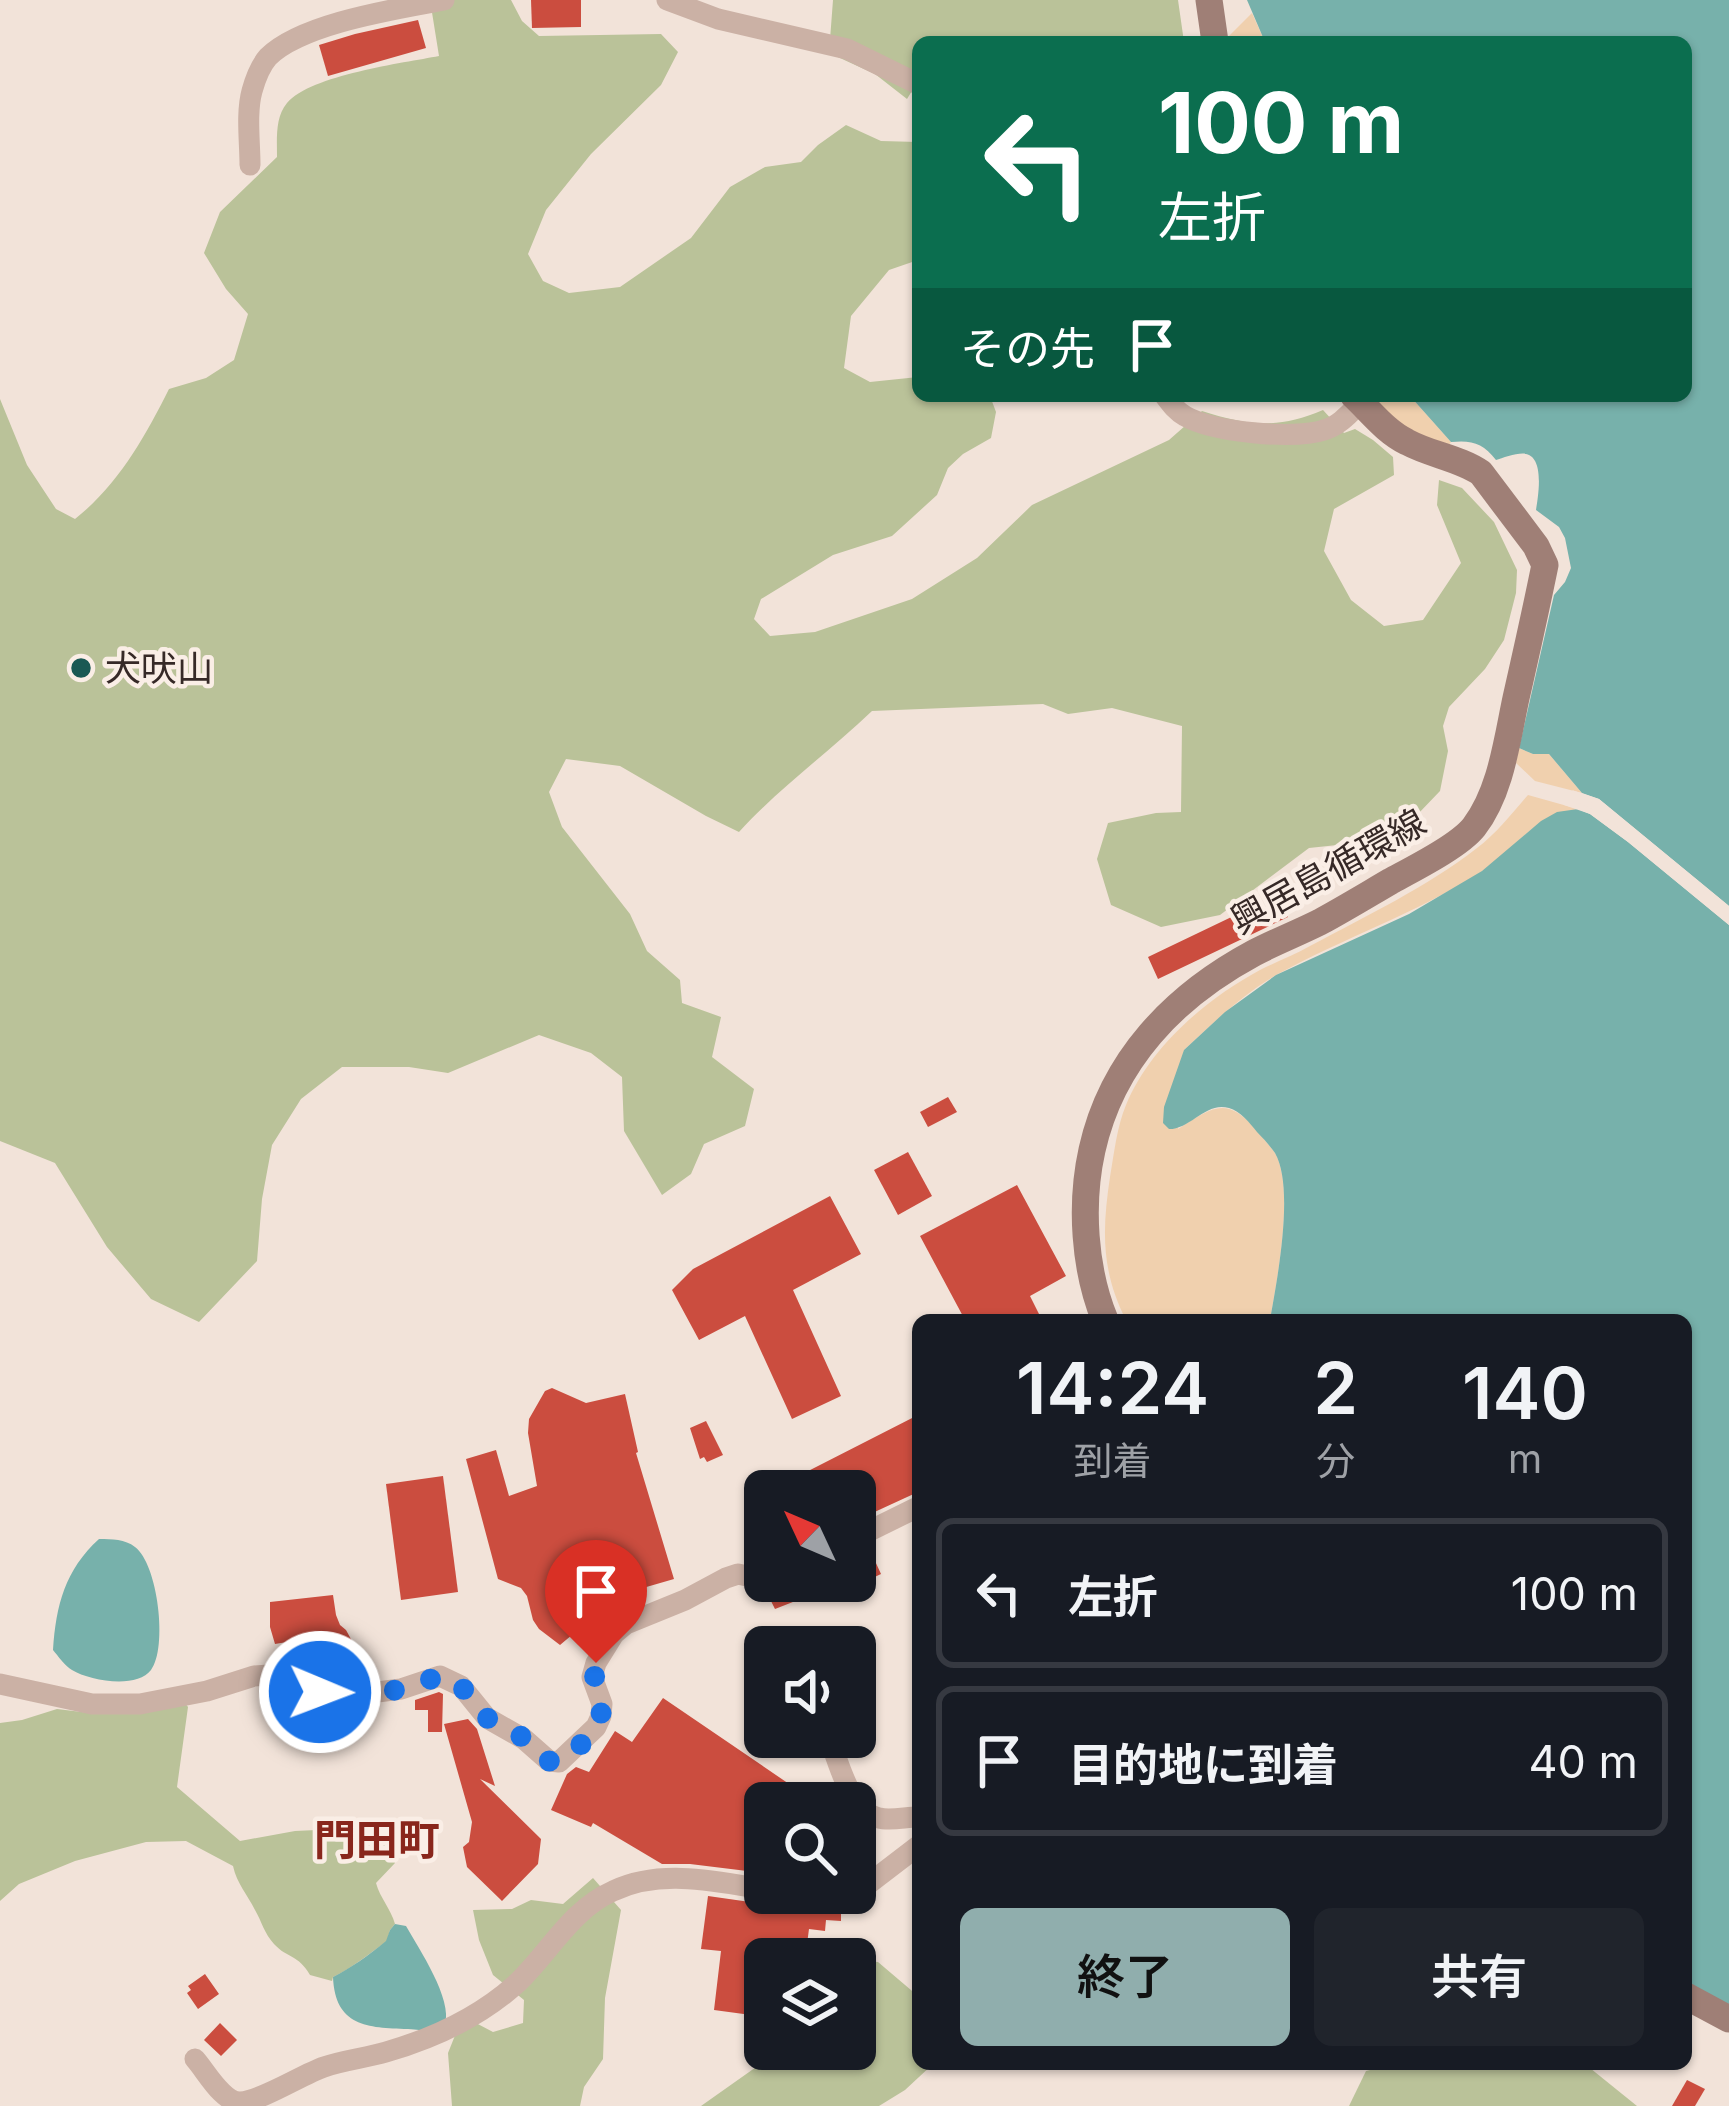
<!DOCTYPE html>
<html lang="ja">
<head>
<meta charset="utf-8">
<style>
	:root { --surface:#171b24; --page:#20242c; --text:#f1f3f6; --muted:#9ea1a6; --line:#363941; --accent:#90aead }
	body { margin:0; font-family:Inter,"Noto Sans JP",sans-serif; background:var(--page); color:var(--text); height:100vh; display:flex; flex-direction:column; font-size:45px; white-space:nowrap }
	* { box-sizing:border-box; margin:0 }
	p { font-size:39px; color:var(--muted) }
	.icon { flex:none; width:66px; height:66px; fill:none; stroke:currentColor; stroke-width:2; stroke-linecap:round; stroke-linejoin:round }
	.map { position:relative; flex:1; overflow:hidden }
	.panel { position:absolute; left:912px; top:1314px; width:780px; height:756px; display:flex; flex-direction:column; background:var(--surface); border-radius:18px; box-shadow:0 3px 9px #0004 }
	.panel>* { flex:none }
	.top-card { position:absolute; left:912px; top:36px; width:780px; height:366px; border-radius:18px; box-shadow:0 3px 9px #0004; background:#0b6e4f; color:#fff; overflow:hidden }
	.needle { width:78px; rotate:314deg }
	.controls { position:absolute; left:744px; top:1470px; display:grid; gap:24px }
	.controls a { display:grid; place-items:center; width:132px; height:132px; border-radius:18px; background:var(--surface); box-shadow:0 3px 9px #0004; font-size:60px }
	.pin { position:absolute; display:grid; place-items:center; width:102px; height:102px; color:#fff; margin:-123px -51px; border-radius:50% 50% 50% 0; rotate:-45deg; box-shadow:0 0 12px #0007 }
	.pin .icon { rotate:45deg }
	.me { position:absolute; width:132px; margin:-66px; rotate:91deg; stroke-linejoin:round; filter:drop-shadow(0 0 9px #0008) }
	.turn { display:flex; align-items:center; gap:42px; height:252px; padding:0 48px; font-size:54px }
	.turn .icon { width:156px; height:156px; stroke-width:2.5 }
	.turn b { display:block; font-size:84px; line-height:102px }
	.then { display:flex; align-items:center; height:114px; padding:0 48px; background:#0003; gap:24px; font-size:45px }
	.eta { display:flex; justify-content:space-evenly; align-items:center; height:204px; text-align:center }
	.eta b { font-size:72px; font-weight:600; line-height:84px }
	.cta { display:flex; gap:24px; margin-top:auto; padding:24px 48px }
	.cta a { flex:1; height:138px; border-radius:18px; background:var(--accent); color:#111; font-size:48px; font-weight:600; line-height:138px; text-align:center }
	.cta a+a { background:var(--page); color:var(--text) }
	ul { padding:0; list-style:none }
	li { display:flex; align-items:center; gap:36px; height:150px; margin:0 24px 18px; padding:0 24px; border:6px solid var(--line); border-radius:18px }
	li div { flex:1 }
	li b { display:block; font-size:45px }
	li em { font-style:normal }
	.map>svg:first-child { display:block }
	.green { fill:#bac299 }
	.sand { fill:#f0d0ae }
	.water { fill:#77b1ab }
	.pier { fill:#f2e3d9 }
	.building { fill:#cb4d3f }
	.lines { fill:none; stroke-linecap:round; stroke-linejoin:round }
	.minor { stroke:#cbb1a5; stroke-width:21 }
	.secondary { stroke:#9f7f76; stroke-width:27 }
	.route { stroke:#1a73e8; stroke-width:21; stroke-dasharray:0 37.8 }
	.poi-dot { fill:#1a5954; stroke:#faeee6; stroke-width:4.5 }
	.labels { text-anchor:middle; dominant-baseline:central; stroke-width:9; stroke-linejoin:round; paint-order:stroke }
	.poi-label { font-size:36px; fill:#362927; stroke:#faeee6; text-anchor:start }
	.street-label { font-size:36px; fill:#362927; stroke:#faeee6 }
	.quarter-label { font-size:42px; font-weight:bold; fill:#89261c; stroke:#faeee6 }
</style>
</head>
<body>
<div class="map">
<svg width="1729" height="2106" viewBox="0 0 1729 2106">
	<rect width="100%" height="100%" fill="#f2e3d9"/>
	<!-- green -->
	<g class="green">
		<path d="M430,0H511L522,21L539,36L661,34L678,52L661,85L591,154L546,210L528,254L543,281L569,293L620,287L691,238L730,187L765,167L801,162L818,145L846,125L881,141L918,142V260L889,270L851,316L844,368L870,382L918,377V396H990L996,412L991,438L963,454L948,468L937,495L892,536L833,555L761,599L754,619L770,636L815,632L912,599L977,558L1032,505L1169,440L1202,411C1249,426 1278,429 1323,410L1344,433L1355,429L1373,440L1393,457L1394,475L1334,509L1324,551L1351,600L1384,626L1423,620L1461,563L1437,505L1439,480L1462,488L1494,522L1517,570L1516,593L1504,640L1485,669L1449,707L1443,726L1448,751L1440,791L1394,839L1309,848L1220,915L1161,927L1111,905L1097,859L1108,823L1156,813L1181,812L1182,726L1112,708L1068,714L1043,704L872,711C829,752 778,789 739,832L706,816L620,766L566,759L549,792L562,827L630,914L647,951L680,980L682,1003L721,1017L712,1057L754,1089L745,1126L704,1144L691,1174L662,1195L624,1131L622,1077L591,1053L539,1035L448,1073L409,1067H342L301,1099L272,1145L262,1199L257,1261L199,1322L151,1299L107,1247L55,1163L0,1141V399L27,465L56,509L75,519C118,485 145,437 169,389L206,378L234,360L248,314L226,289L204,253L220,212L277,157C277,139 275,117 287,103C311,75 403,63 439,56Z"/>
		<polygon points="833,0 1178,0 1184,42 918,42 918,81 907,99 875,74 829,53"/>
		<path d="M182,1699L188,1707L177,1787L240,1841L295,1831L338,1829L358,1820L378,1824L395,1863L376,1883C380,1898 391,1909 395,1924L390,1930L387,1941C369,1954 352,1968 333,1977L332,1981L310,1975C298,1954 288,1959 274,1944C264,1933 262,1922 255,1910C247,1894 237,1884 233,1866L186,1841L146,1842L75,1861L19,1884L0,1901V1723L22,1720L57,1709L90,1713Z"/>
		<polygon points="593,1878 621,1910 605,1998 603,2059 584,2087 580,2106 452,2106 448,2053 456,2033 474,2022 493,2032 523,2023 524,2000 493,1975 479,1940 473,1910 512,1909 531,1900 563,1904"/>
		<polygon points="855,1960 878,1962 918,1996 918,2064 933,2064 905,2090 879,2106 701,2106 759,2065 773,2049 855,2049"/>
		<polygon points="1395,2064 1585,2064 1637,2106 1349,2106 1366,2071"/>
	</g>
	<!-- sand -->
	<g class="sand">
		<polygon points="1252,13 1265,42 1226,42 1226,39"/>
		<polygon points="1368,396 1410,396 1451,442 1447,448 1413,434"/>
		<polygon points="1519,748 1533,754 1549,754 1582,793 1535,781 1516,763"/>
		<path d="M1528,795L1578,809C1531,816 1516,850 1478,874C1414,914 1344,938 1278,974C1243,994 1213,1023 1184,1050L1178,1129C1213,1107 1227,1095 1257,1131C1263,1138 1270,1146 1275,1153C1295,1188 1277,1280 1270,1320H1126C1101,1271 1102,1230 1110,1177C1114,1154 1117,1126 1126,1105C1150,1047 1206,999 1260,970C1276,962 1294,955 1310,946C1366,916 1427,887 1477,848C1496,834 1512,813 1528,795Z"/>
	</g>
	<!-- water -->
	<g class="water">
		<path d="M1247,0H1729V906L1599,799L1582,793L1549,754H1533L1519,748L1554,595L1565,582L1571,568L1565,538L1559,527L1536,510C1538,497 1545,458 1526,454C1519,452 1503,458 1496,460C1483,443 1472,440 1451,442L1410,396H1686V42H1265Z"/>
		<path d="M1578,809L1590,814L1628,842L1729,925V2008L1686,1986V1320H1270C1277,1280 1295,1188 1275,1153C1270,1146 1263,1138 1257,1132C1250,1123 1240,1111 1229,1108C1206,1101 1191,1129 1169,1129L1163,1123L1164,1107L1184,1050L1225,1012L1276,975L1409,914L1482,871L1541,821L1557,812Z"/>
		<path d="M99,1539C112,1539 125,1539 135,1547C158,1564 168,1648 151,1670C137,1689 90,1681 72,1670C65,1666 58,1656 53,1650C56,1605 65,1570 99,1539Z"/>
		<path d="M395,1924L406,1926C419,1949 453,1999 445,2025C427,2034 427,2030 408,2029C367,2028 335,2026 333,1977C351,1968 369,1955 386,1941L390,1930Z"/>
	</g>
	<!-- pier -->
	<g class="pier">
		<polygon points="1572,790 1599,799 1729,906 1729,912 1595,804 1579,798"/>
		<polygon points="1579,803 1593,809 1632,837 1729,917 1729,925 1628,842 1590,814 1564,805"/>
	</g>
	<!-- building -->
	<g class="building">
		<polygon points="531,0 581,0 581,27 532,28"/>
		<polygon points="418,20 426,48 328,76 319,45 355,34"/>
		<polygon points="1281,902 1288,917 1158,979 1148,957 1244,911 1248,918"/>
		<polygon points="948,1097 957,1112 928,1127 920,1112"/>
		<polygon points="908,1152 932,1196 898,1215 874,1170"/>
		<polygon points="1017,1185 1066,1276 1030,1296 1042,1320 965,1320 920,1236"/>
		<polygon points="830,1196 861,1254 793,1290 841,1396 792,1419 745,1316 699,1340 672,1290 693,1269"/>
		<polygon points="552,1388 586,1403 625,1394 638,1452 636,1453 674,1579 636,1590 640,1602 591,1619 560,1645 539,1629 533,1620 527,1596 521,1588 498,1579 466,1459 496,1450 509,1496 537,1486 528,1433 529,1419 545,1391"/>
		<polygon points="918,1415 918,1492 855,1521 855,1491 769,1491"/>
		<polygon points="706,1421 723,1455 707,1462 704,1457 700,1459 690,1428"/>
		<polygon points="443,1476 458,1592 401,1600 386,1484"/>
		<polygon points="869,1548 881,1574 862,1583 859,1577 855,1578 855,1553"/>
		<polygon points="781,1581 785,1589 805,1581 844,1582 775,1609 768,1595 775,1591"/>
		<polygon points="333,1595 336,1615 340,1625 346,1630 369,1672 339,1657 328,1656 306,1646 294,1648 287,1642 275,1644 270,1627 270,1602"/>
		<polygon points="439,1692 443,1694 442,1732 428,1732 428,1710 415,1710 415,1700"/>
		<polygon points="663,1698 817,1803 765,1803 765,1845 747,1871 690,1864 662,1864 593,1823 591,1827 551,1810 567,1774 576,1767 589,1772 615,1731 632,1742"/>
		<polygon points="468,1719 477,1729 495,1786 480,1779 541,1839 538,1864 502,1901 467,1867 463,1847 469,1842 472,1822 444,1724"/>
		<polygon points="708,1896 764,1904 779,1897 783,1904 791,1908 818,1912 841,1911 841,1921 826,1920 825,1931 809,1929 805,1959 765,1956 765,2017 714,2010 721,1951 701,1949"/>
		<polygon points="205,1974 219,1994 198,2009 187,1993 191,1990 188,1986"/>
		<polygon points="220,2023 237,2040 221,2056 204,2040"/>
		<polygon points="1687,2080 1705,2089 1695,2106 1672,2106"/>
	</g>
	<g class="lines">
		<!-- minor -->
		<g class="minor">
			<polyline points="667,0 718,19 847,49 918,84"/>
			<path d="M250,165C250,142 246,113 252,91C255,80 261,65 268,57C302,23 397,9 444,0"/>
			<path d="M1165,396C1171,404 1176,411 1185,416C1212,432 1294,440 1324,430C1339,426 1350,413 1361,402"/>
			<polyline points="855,1538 918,1507"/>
			<polyline points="0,1684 92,1704 140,1704 207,1691 254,1676 269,1675 338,1697 401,1689 440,1676 461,1686 487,1718 524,1739 549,1761 559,1762 596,1727 601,1716 602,1704 592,1677 596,1663 614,1634 626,1624 685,1600 726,1578 738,1574 765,1580"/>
			<path d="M829,1737C838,1761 850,1812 879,1818C890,1821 906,1817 918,1817"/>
			<polyline points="793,1893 820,1897 854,1895 918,1846"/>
			<path d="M195,2059C206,2071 222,2102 240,2102C260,2102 303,2074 324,2067C344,2060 366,2058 386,2052C431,2039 479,2017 515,1985C548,1955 570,1910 613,1891C662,1868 714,1882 765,1889"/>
		</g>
		<!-- secondary -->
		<g class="secondary">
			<polyline points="1209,0 1215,42"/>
			<path d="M1105,1320C1084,1269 1080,1204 1092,1150C1112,1060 1174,996 1254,953C1275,942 1298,933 1320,922C1344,909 1367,895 1391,881C1413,869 1459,846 1474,827C1501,792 1507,740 1516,698C1526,654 1536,609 1545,565L1536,546L1481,473C1459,458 1431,455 1407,442C1386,432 1371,412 1354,396"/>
			<polyline points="1686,1996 1729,2019"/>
		</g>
	</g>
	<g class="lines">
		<!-- route -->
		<path class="route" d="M320,1692L338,1697L360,1696L401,1689L440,1676L451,1679L461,1686L487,1718L524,1738L549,1761L559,1762C577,1750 607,1725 601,1700C597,1685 592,1679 596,1663"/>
	</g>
	<!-- markers -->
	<circle class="poi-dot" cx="81" cy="668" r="12"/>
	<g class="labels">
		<!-- poi labels -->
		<g class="poi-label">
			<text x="105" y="668">犬吠山</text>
		</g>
		<!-- street labels -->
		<g class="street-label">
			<text transform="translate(1328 871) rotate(-29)">興居島循環線</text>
		</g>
		<!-- quarter labels -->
		<g class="quarter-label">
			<text x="377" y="1839">門田町</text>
		</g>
	</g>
</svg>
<div class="controls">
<a><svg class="needle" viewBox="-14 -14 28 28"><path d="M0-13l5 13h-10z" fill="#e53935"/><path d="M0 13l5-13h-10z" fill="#9ea1a6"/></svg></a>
<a><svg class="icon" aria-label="sound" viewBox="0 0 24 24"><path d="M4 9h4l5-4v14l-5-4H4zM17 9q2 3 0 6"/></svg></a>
<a><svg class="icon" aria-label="search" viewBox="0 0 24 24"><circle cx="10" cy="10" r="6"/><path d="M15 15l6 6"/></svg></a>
<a><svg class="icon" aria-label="layers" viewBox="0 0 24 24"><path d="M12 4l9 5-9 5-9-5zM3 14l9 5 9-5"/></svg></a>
</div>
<div class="pin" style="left:596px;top:1663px;background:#d93025"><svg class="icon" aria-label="arrive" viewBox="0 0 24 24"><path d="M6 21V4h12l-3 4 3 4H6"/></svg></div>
<svg class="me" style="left:320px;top:1692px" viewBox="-20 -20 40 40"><circle r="17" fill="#1a73e8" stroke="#fff" stroke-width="3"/><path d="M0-11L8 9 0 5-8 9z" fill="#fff"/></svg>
<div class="top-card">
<div class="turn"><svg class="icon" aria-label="left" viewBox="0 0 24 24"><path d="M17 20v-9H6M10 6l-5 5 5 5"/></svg><div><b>100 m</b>左折</div></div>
<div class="then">その先<svg class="icon" aria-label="arrive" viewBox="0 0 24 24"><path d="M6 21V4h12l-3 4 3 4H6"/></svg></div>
</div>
<section class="panel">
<div class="eta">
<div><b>14:24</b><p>到着</p></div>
<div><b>2</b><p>分</p></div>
<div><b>140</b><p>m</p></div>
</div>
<ul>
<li><svg class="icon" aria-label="left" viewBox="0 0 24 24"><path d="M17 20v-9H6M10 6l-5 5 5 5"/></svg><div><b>左折</b></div><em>100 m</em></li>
<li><svg class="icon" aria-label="arrive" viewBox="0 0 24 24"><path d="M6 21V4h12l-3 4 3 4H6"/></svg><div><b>目的地に到着</b></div><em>40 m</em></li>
</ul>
<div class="cta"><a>終了</a><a>共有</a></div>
</section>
</div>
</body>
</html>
